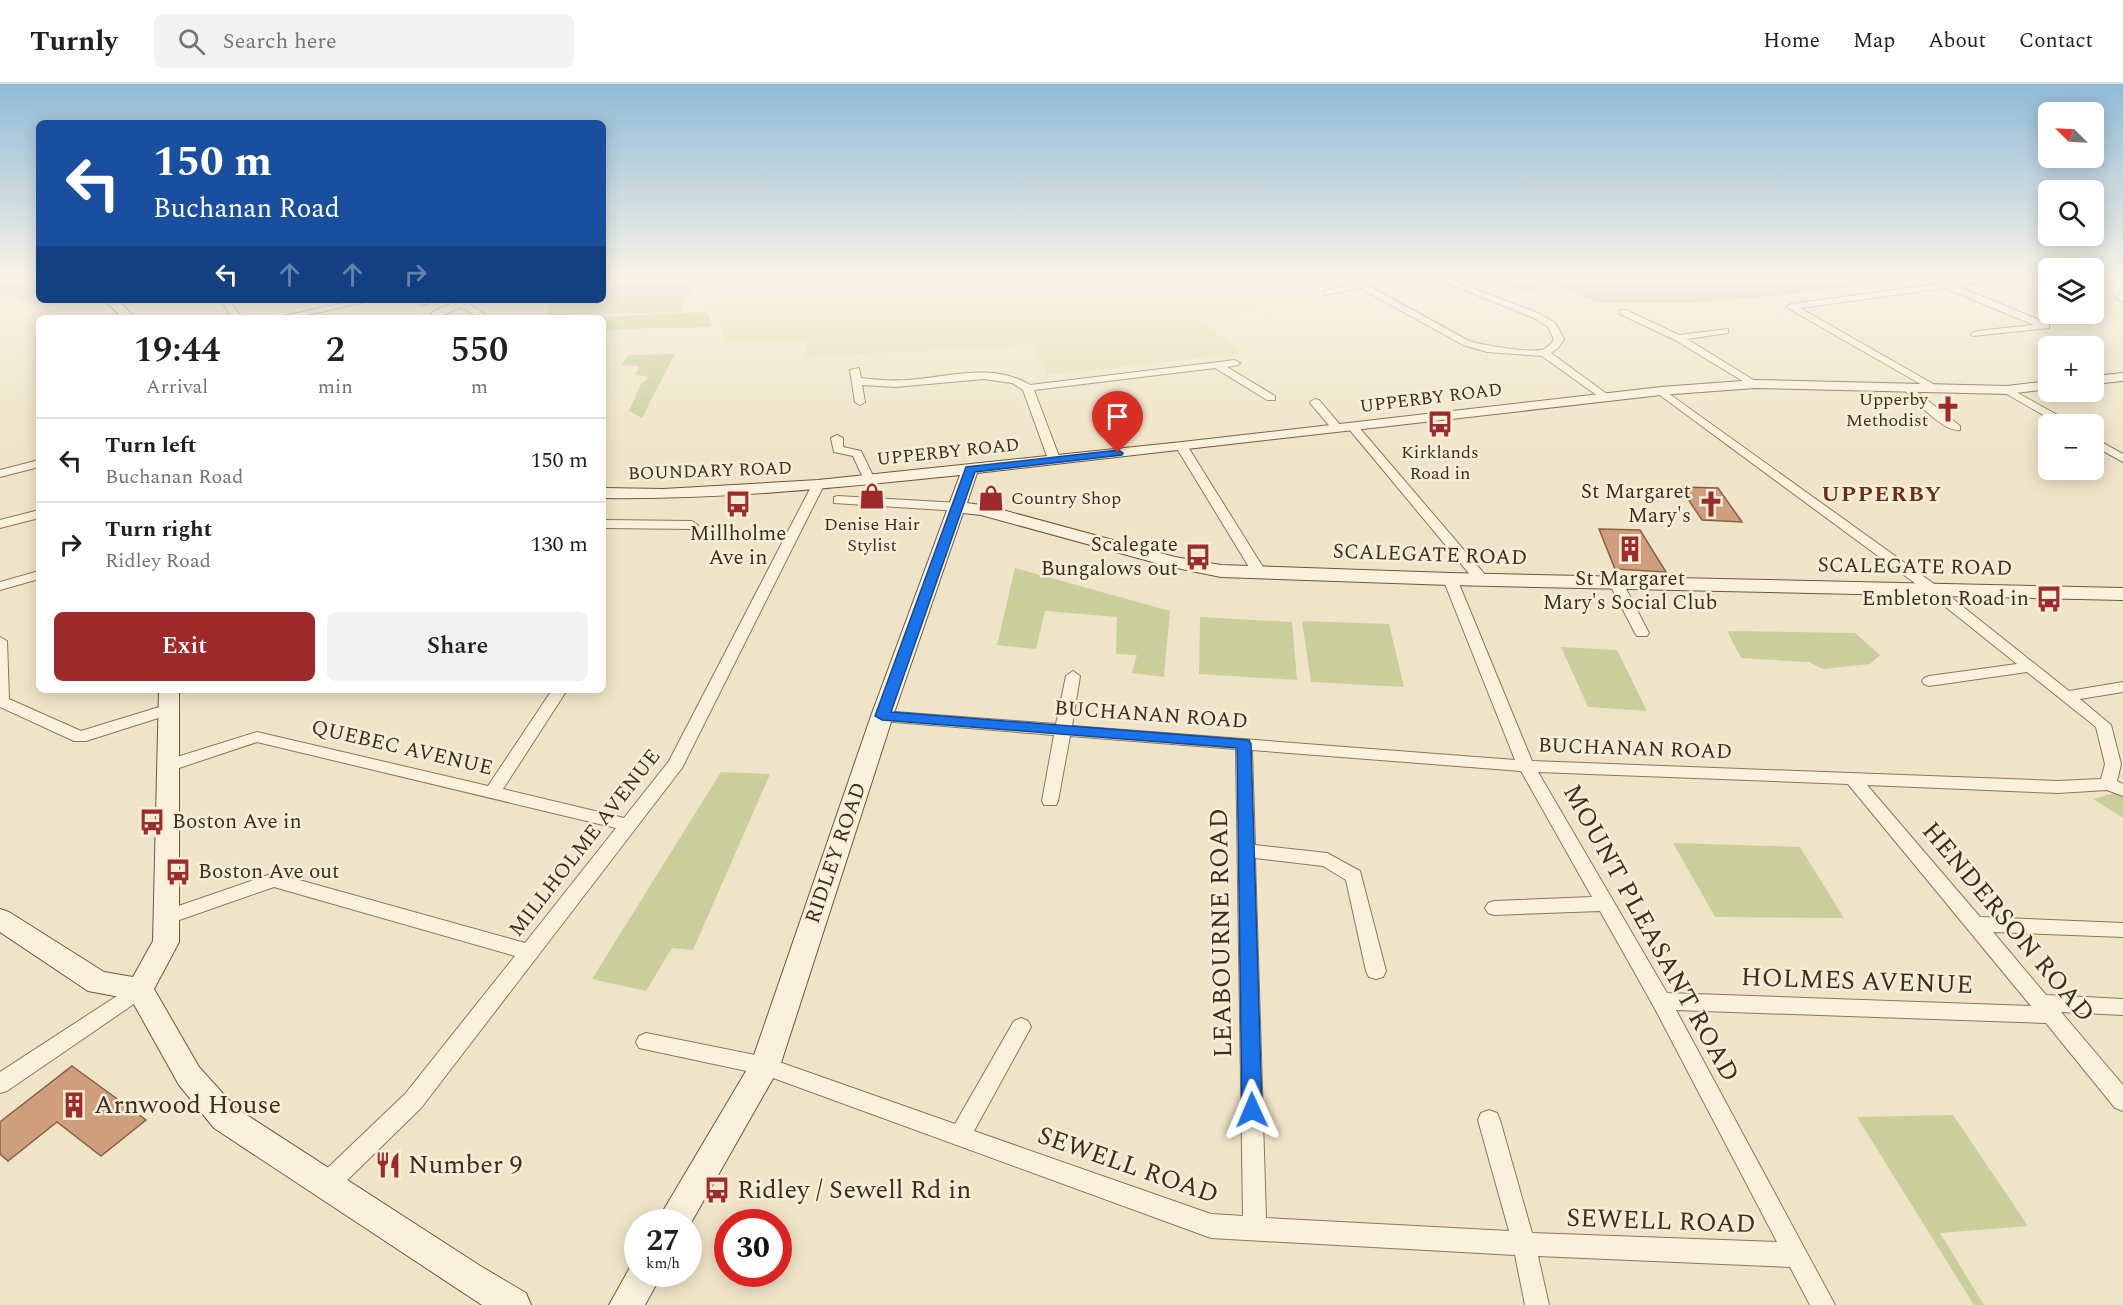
<!DOCTYPE html>
<html lang="en">
<head>
<meta charset="utf-8">
<style>
	:root { --surface:#fff; --page:#f2f2f2; --text:#202124; --muted:#757577; --line:#e0e0e0; --accent:#9e2a2b }
	body { margin:0; font-family:Spectral,serif; background:var(--page); color:var(--text); height:100vh; display:flex; flex-direction:column; font-size:22px; white-space:nowrap }
	* { box-sizing:border-box; margin:0 }
	p { font-size:20px; color:var(--muted) }
	.icon { flex:none; width:33px; height:33px; fill:none; stroke:currentColor; stroke-width:2; stroke-linecap:round; stroke-linejoin:round }
	.map { position:relative; flex:1; overflow:hidden }
	.sheet { position:absolute; left:36px; top:231px; width:570px; height:378px; display:flex; flex-direction:column; background:var(--surface); border-radius:9px; box-shadow:0 3px 15px #0003 }
	.sheet>* { flex:none }
	.guide { position:absolute; left:36px; top:36px; width:570px; height:183px; border-radius:9px; box-shadow:0 3px 15px #0003; background:#1a4fa0; color:#fff; overflow:hidden }
	.needle { width:39px; rotate:294deg }
	.tools { position:absolute; left:2038px; top:18px; display:grid; gap:12px }
	.tools a { display:grid; place-items:center; width:66px; height:66px; border-radius:9px; background:var(--surface); box-shadow:0 3px 15px #0003; font-size:30px }
	.speed { position:absolute; left:624px; top:1125px; display:flex; gap:12px; font-size:30px; font-weight:700; text-align:center }
	.speed>* { display:grid; place-content:center; width:78px; height:78px; border-radius:50%; background:var(--surface); box-shadow:0 3px 15px #0003; line-height:1 }
	.speed small { font-size:15px; font-weight:400 }
	.speed .limit { border:9px solid #d22; background:#fff; color:#111 }
	.pin { position:absolute; display:grid; place-items:center; width:51px; height:51px; color:#fff; margin:-62px -26px; border-radius:50% 50% 50% 0; rotate:-45deg; box-shadow:0 0 6px #0007 }
	.pin .icon { rotate:45deg }
	.me { position:absolute; width:66px; margin:-33px; rotate:359deg; stroke-linejoin:round; filter:drop-shadow(0 0 4px #0008) }
	.turn { display:flex; align-items:center; gap:21px; height:126px; padding:0 18px; font-size:27px }
	.turn .icon { width:78px; height:78px; stroke-width:2.5 }
	.turn b { display:block; font-size:42px; line-height:51px }
	.lanes { display:flex; align-items:center; height:57px; padding:0 18px; background:#0003; justify-content:center; gap:30px; direction:ltr }
	.lanes .off { opacity:.35 }
	.eta { display:flex; justify-content:space-evenly; align-items:center; height:102px; text-align:center }
	.eta b { font-size:36px; font-weight:600; line-height:42px }
	.button { display:flex; gap:12px; margin-top:auto; padding:12px 18px }
	.button a { flex:1; height:69px; border-radius:9px; background:var(--accent); color:#fff; font-size:24px; font-weight:600; line-height:69px; text-align:center }
	.button a+a { background:var(--page); color:var(--text) }
	ul { padding:0; list-style:none }
	li { display:flex; align-items:center; gap:18px; height:84px; padding:0 18px; border-top:2px solid var(--line) }
	li div { flex:1 }
	li b { display:block; font-size:22px }
	li em { font-style:normal }
	header { display:flex; align-items:center; gap:36px; box-sizing:border-box; height:84px; padding:0 30px; background:var(--surface); border-bottom:2px solid var(--line) }
	header strong { font-size:28px }
	nav { display:flex; gap:33px; margin-inline-start:auto; font-size:21px }
	.search { width:420px; height:54px; background:var(--page); display:flex; align-items:center; gap:15px; box-sizing:border-box; padding:0 21px; border-radius:9px; color:var(--muted); font-size:22px }
	.map>svg:first-child { display:block }
	.farmland { fill:#e6deb5 }
	.green { fill:#c9cf9b }
	.cemetery { fill:#bfc49a }
	.building { fill:#cf9f7d; stroke:#8d5f41; stroke-width:1.5 }
	.lines { fill:none; stroke-linecap:round; stroke-linejoin:round }
	.street-casing { stroke:#8d765c; stroke-width:2 }
	.secondary-casing { stroke:#6f573f; stroke-width:2 }
	.street { fill:#faf1dc; fill-rule:evenodd }
	.secondary { fill:#faf1dc; fill-rule:evenodd }
	.route { fill:#1a73e8; stroke:#114b97; stroke-width:1.5 }
	.labels { text-anchor:middle; dominant-baseline:central; stroke-width:5; stroke-linejoin:round; paint-order:stroke }
	.far-street-label { font-size:18px; fill:#3d2e20; stroke:#f7eed8 }
	.far-poi-label { font-size:18px; fill:#3d2e20; stroke:#f7eed8 }
	.poi-label { font-size:21px; fill:#3d2e20; stroke:#f7eed8; text-anchor:end }
	.street-label { font-size:21px; fill:#3d2e20; stroke:#f7eed8 }
	.far-district-label { font-size:22px; font-weight:bold; letter-spacing:1.5px; fill:#6b2e1e; stroke:#f7eed8 }
	.near-street-label { font-size:26px; fill:#3d2e20; stroke:#f7eed8 }
	.near-poi-label { font-size:26px; fill:#3d2e20; stroke:#f7eed8; text-anchor:start }
</style>
</head>
<body>
<header>
<strong>Turnly</strong>
<div class="search"><svg class="icon" aria-label="search" viewBox="0 0 24 24"><circle cx="10" cy="10" r="6"/><path d="M15 15l6 6"/></svg>Search here</div>
<nav><a>Home</a><a>Map</a><a>About</a><a>Contact</a></nav>
</header>
<div class="map">
<svg width="2123" height="1221" viewBox="0 0 2123 1221">
	<rect width="100%" height="100%" fill="#f0e4c8"/>
	<!-- farmland -->
	<polygon class="farmland" points="712,193 1267,193 1280,199 1290,198 1316,214 1199,234 1241,269 1048,291 1032,261 804,273 808,257 724,258 717,227 699,227"/>
	<!-- green -->
	<g class="green">
		<polygon points="0,193 39,195 39,212 24,217 12,211 0,214"/>
		<polygon points="603,193 699,193 679,228 580,230 548,234 549,216 603,216"/>
		<polygon points="1481,193 1528,193 1555,203 1524,209"/>
		<polygon points="702,228 709,231 712,243 626,245 603,248 603,234 585,234"/>
		<polygon points="675,270 642,334 629,327 641,300 648,294 645,292 635,291 639,282 622,281 627,273 632,271"/>
		<polygon points="1015,484 1170,527 1164,593 1132,589 1137,571 1116,570 1117,533 1045,527 1036,565 997,561"/>
		<polygon points="1200,533 1292,538 1297,596 1199,590"/>
		<polygon points="1302,537 1389,540 1404,603 1311,598"/>
		<polygon points="1727,547 1855,549 1880,571 1870,580 1823,585 1809,578 1741,574"/>
		<polygon points="1561,563 1617,566 1647,627 1588,623"/>
		<polygon points="721,688 770,690 693,866 672,864 646,907 592,895"/>
		<polygon points="2123,707 2123,734 2093,715"/>
		<polygon points="1673,759 1800,763 1844,834 1715,833"/>
		<polygon points="1953,1031 2028,1142 1940,1149 1984,1221 1974,1221 1857,1033"/>
	</g>
	<!-- cemetery -->
	<polygon class="cemetery" points="1528,193 1932,193 1775,212 1691,219 1601,219"/>
	<!-- building -->
	<g class="building">
		<polygon points="1680,403 1718,404 1742,438 1702,436"/>
		<polygon points="1599,445 1640,446 1666,488 1615,485"/>
		<polygon points="72,982 146,1036 101,1072 57,1038 8,1077 0,1070 0,1038"/>
	</g>
	<g class="lines">
		<!-- street casing -->
		<g class="street-casing">
			<g id="street">
				<path d="M1343,193H1353L1363,198L1386,193H1401L1369,202L1469,257C1483,261 1533,270 1544,265C1549,262 1552,259 1554,255L1548,243L1534,234L1432,193H1444L1540,230L1555,239L1564,255L1558,264L1551,269L1611,313L1602,315L1542,272L1487,268L1463,261L1360,204L1324,211V207L1354,200Z"/>
				<polygon points="1988,193 2010,193 1957,202 2049,240 2049,244 1973,252 1971,250 1976,247 2034,241 1945,204 1800,224 1935,301 1935,305 1931,306 1786,223 1791,220"/>
				<polygon points="2120,211 2123,211 2123,217 2116,214"/>
				<polygon points="221,216 229,216 242,234 232,234"/>
				<polygon points="357,216 374,216 294,234 275,234"/>
				<polygon points="420,216 428,216 429,219 422,221"/>
				<polygon points="461,216 473,216 468,219 490,234 479,234 461,223 438,234 428,234 434,227"/>
				<polygon points="1620,226 1626,226 1679,251 1728,245 1728,249 1687,255 1760,300 1751,302 1675,256 1620,230"/>
				<path d="M1235,276L1240,279L1238,281L1227,283L1275,312V316H1267L1215,284L1034,306L1060,375L1054,378L1048,375L1023,306L1012,299L984,295L895,303L862,301L865,318L860,321L855,318L850,286L859,284L861,294C877,296 892,297 908,296C948,293 993,278 1030,301Z"/>
				<path d="M1907,300L1960,342V346C1944,349 1915,316 1903,305V301Z"/>
				<polygon points="2007,303 2070,338 2071,340 2059,340 2003,308 2002,306"/>
				<path d="M1661,304L1937,502L2069,607L2123,598V608L2080,615L2111,641L2121,680L2117,697L2123,700V712L2107,706L2058,709L1867,701L1980,833L2123,839V853L1993,848L2046,911L2123,915V931L2061,928L2123,1001V1027L2115,1024L2046,939L1676,926L1835,1221H1810L1790,1183L1538,1172L1549,1221H1525L1515,1171L1211,1154L765,991L639,964L636,958L639,952L646,949L765,973L955,1040L1014,937L1021,934L1028,937L1031,943L974,1047L1211,1130L1243,1132L1236,665L1070,652L1058,717L1056,721H1044L1042,717L1054,651L882,637L874,632L882,627L1056,640L1066,592L1073,587L1080,592L1072,642L1515,676L1443,495L1450,491L1457,495L1532,677L2058,697L2101,695L2105,680L2096,643L2027,588L1929,602L1924,600L1922,597L1924,594L1929,592L2017,580L1927,508L1657,309L1656,307ZM1252,666L1521,687L1592,813L1494,817L1488,819L1485,824L1488,829L1494,831L1600,827L1654,923L1777,1158L1532,1149L1500,1036L1497,1029L1489,1026L1481,1029L1478,1036L1509,1147L1266,1134L1255,774L1323,782L1346,796L1366,887L1369,893L1376,895L1383,893L1386,887L1360,787L1327,769L1255,761ZM1538,688L1848,700L2031,922L1667,909Z"/>
				<polygon points="1315,315 1319,316 1341,342 1341,346 1333,346 1311,320 1310,318"/>
				<polygon points="1353,340 1357,341 1487,493 1489,496 1487,499 1477,499 1349,345 1348,343"/>
				<polygon points="837,351 843,354 843,363 861,367 875,396 873,398 865,398 853,372 834,368 831,354"/>
				<polygon points="2094,354 2123,370 2123,378 2094,362"/>
				<polygon points="1182,360 1188,363 1266,488 1264,491 1254,491 1252,488 1176,363"/>
				<polygon points="39,376 39,383 0,393 0,386"/>
				<polygon points="818,397 824,401 682,684 421,1024 334,1109 326,1112 318,1109 315,1101 318,1093 405,1010 515,872 274,803 165,841 158,839 156,834 158,829 274,789 525,859 616,744 257,658 167,688 161,686 159,682 161,678 257,648 488,702 552,606 567,606 503,705 624,734 669,677 812,401"/>
				<polygon points="838,412 959,419 965,423 959,427 834,419 834,413"/>
				<polygon points="39,426 39,434 0,444 0,436"/>
				<polygon points="603,436 692,437 698,441 692,445 603,444"/>
				<polygon points="39,487 39,495 0,506 0,498"/>
				<polygon points="1616,495 1623,499 1649,549 1647,552 1637,552 1635,549 1609,499"/>
				<polygon points="0,553 7,557 9,615 81,647 169,620 177,625 174,629 86,657 74,657 0,623"/>
				<polygon points="140,897 147,899 150,905 147,911 7,1007 0,1009 0,988"/>
			</g>
		</g>
		<!-- secondary casing -->
		<g class="secondary-casing">
			<g id="secondary">
				<polygon points="105,216 118,216 135,234 122,234"/>
				<polygon points="2123,289 2123,297 2094,300 2094,292"/>
				<path d="M1755,296L2007,302L2049,297V305L2007,310L1755,304L1661,311L977,389L967,419L988,422L1175,473L1221,481L1450,489L2123,504V516L1450,501L1221,493L1167,482L981,431L963,429L893,632L780,982L688,1144V1138H658L663,1127L752,977L871,632L960,391C841,403 723,416 603,414V404L663,405L818,396L1182,358L1661,303Z"/>
				<polygon points="159,606 179,606 179,858 154,905 199,983 236,1024 482,1183 526,1209 531,1221 482,1221 214,1044 179,1001 131,915 88,907 0,848 0,825 9,828 104,888 133,893 153,857"/>
				<polygon points="638,1176 638,1190 662,1190 645,1221 609,1221 633,1178"/>
			</g>
		</g>
		<!-- street -->
		<use href="#street" class="street"/>
		<!-- secondary -->
		<use href="#secondary" class="secondary"/>
	</g>
	<!-- sky -->
	<linearGradient id="sky" x2="0" y2="1"><stop stop-color="#8fbad6"/><stop offset="0.53" stop-color="#f8f3e6"/><stop offset="1" stop-color="#f8f3e6" stop-opacity="0"/></linearGradient>
	<rect width="2123" height="364" fill="url(#sky)"/>
	<!-- route -->
	<polygon class="route" points="1118,366 1123,369 1122,371 975,388 891,628 1249,656 1251,660 1262,1026 1259,1032 1252,1035 1245,1032 1242,1026 1237,664 882,636 875,632 966,383"/>
	<!-- icons -->
	<defs>
		<g id="church-bare" transform="scale(2.07)"><path d="M-1.2-6h2.4v3.5h3.3v2.4h-3.3V6h-2.4V-.1h-3.3v-2.4h3.3Z" fill="#9e2a2b" stroke="#f7eed8" stroke-width="2.5" paint-order="stroke"/></g>
		<g id="bus-bare" transform="scale(2.07)"><path d="M-5-6H5V4H4V6H2V4H-2V6H-4V4H-5ZM-3.5-4V0h7V-4ZM-3.5 1.2v1.5H-2V1.2ZM2 1.2v1.5H3.5V1.2Z" fill="#9e2a2b" stroke="#f7eed8" stroke-width="2.5" paint-order="stroke"/></g>
		<g id="shop-bare" transform="scale(2.07)"><path d="M-5-2.5h2.3a2.7 3.5 0 0 1 5.4 0H5L5.5 6h-11ZM-1.5-2.5h3a1.5 2.3 0 0 0-3 0Z" fill="#9e2a2b" stroke="#f7eed8" stroke-width="2.5" paint-order="stroke"/></g>
		<g id="building-bare" transform="scale(2.07)"><path d="M-4-6H4V6H1V3H-1V6H-4ZM-2.5-4.3h1.7v1.8h-1.7ZM.8-4.3h1.7v1.8H.8ZM-2.5-1h1.7V.8h-1.7ZM.8-1h1.7V.8H.8Z" fill="#9e2a2b" stroke="#f7eed8" stroke-width="2.5" paint-order="stroke"/></g>
		<g id="restaurant-bare" transform="scale(2.07)"><path d="M-5-6h1v4h1v-4h1v4h1v-4h1v5L-1.5 .5V6h-2V.5L-5-1ZM5-6V6H3V1.5H1.5Q1.5-4 5-6Z" fill="#9e2a2b" stroke="#f7eed8" stroke-width="2.5" paint-order="stroke"/></g>
	</defs>
	<g fill-rule="evenodd">
		<use href="#church-bare" x="1948" y="325"/>
		<use href="#bus-bare" x="1440" y="340"/>
		<use href="#shop-bare" x="872" y="412"/>
		<use href="#shop-bare" x="991" y="414"/>
		<use href="#bus-bare" x="738" y="420"/>
		<use href="#church-bare" x="1711" y="420"/>
		<use href="#building-bare" x="1630" y="465"/>
		<use href="#bus-bare" x="1198" y="473"/>
		<use href="#bus-bare" x="2049" y="515"/>
		<use href="#bus-bare" x="152" y="738"/>
		<use href="#bus-bare" x="178" y="788"/>
		<use href="#building-bare" x="74" y="1021"/>
		<use href="#restaurant-bare" x="388" y="1081"/>
		<use href="#bus-bare" x="717" y="1106"/>
	</g>
	<g class="labels">
		<!-- far-street labels -->
		<g class="far-street-label">
			<text transform="translate(1431 314) rotate(-7)">UPPERBY ROAD</text>
			<text transform="translate(948 368) rotate(-6)">UPPERBY ROAD</text>
			<text transform="translate(710 387) rotate(-2)">BOUNDARY ROAD</text>
		</g>
		<!-- far-poi labels -->
		<g class="far-poi-label">
			<text x="1928" y="315" text-anchor="end">Upperby<tspan x="1928" dy="21">Methodist</tspan></text>
			<text x="1440" y="368">Kirklands<tspan x="1440" dy="21">Road in</tspan></text>
			<text x="1011" y="414" text-anchor="start">Country Shop</text>
			<text x="872" y="440">Denise Hair<tspan x="872" dy="21">Stylist</tspan></text>
		</g>
		<!-- poi labels -->
		<g class="poi-label">
			<text x="1691" y="408">St Margaret<tspan x="1691" dy="24">Mary's</tspan></text>
			<text x="738" y="450" text-anchor="middle">Millholme<tspan x="738" dy="24">Ave in</tspan></text>
			<text x="1178" y="461">Scalegate<tspan x="1178" dy="24">Bungalows out</tspan></text>
			<text x="1630" y="495" text-anchor="middle">St Margaret<tspan x="1630" dy="24">Mary's Social Club</tspan></text>
			<text x="2029" y="515">Embleton Road in</text>
			<text x="172" y="738" text-anchor="start">Boston Ave in</text>
			<text x="198" y="788" text-anchor="start">Boston Ave out</text>
		</g>
		<!-- street labels -->
		<g class="street-label">
			<text transform="translate(1430 471) rotate(2)">SCALEGATE ROAD</text>
			<text transform="translate(1915 483) rotate(1)">SCALEGATE ROAD</text>
			<text transform="translate(1151 631) rotate(4)">BUCHANAN ROAD</text>
			<text transform="translate(402 664) rotate(13)">QUEBEC AVENUE</text>
			<text transform="translate(1635 665) rotate(2)">BUCHANAN ROAD</text>
			<text transform="translate(585 759) rotate(-52)">MILLHOLME AVENUE</text>
			<text transform="translate(836 769) rotate(-71)">RIDLEY ROAD</text>
		</g>
		<!-- far-district labels -->
		<g class="far-district-label">
			<text x="1882" y="410">UPPERBY</text>
		</g>
		<!-- near-street labels -->
		<g class="near-street-label">
			<text transform="translate(2008 838) rotate(50)">HENDERSON ROAD</text>
			<text transform="translate(1221 849) rotate(-91)">LEABOURNE ROAD</text>
			<text transform="translate(1651 849) rotate(61)">MOUNT PLEASANT ROAD</text>
			<text transform="translate(1857 897) rotate(2)">HOLMES AVENUE</text>
			<text transform="translate(1128 1081) rotate(19)">SEWELL ROAD</text>
			<text transform="translate(1661 1137) rotate(2)">SEWELL ROAD</text>
		</g>
		<!-- near-poi labels -->
		<g class="near-poi-label">
			<text x="94" y="1021">Arnwood House</text>
			<text x="408" y="1081">Number 9</text>
			<text x="737" y="1106">Ridley / Sewell Rd in</text>
		</g>
	</g>
</svg>
<div class="tools">
<a><svg class="needle" viewBox="-14 -14 28 28"><path d="M0-13l5 13h-10z" fill="#e53935"/><path d="M0 13l5-13h-10z" fill="#757577"/></svg></a>
<a><svg class="icon" aria-label="search" viewBox="0 0 24 24"><circle cx="10" cy="10" r="6"/><path d="M15 15l6 6"/></svg></a>
<a><svg class="icon" aria-label="layers" viewBox="0 0 24 24"><path d="M12 4l9 5-9 5-9-5zM3 14l9 5 9-5"/></svg></a>
<a>+</a>
<a>−</a>
</div>
<div class="speed"><div>27<small>km/h</small></div><div class="limit">30</div></div>
<div class="pin" style="left:1118px;top:369px;background:#d93025"><svg class="icon" aria-label="arrive" viewBox="0 0 24 24"><path d="M6 21V4h12l-3 4 3 4H6"/></svg></div>
<svg class="me" style="left:1252px;top:1026px" viewBox="-20 -20 40 40"><path d="M0-17L14 15 0 8-14 15z" fill="#1a73e8" stroke="#fff" stroke-width="4"/></svg>
<div class="guide">
<div class="turn"><svg class="icon" aria-label="left" viewBox="0 0 24 24"><path d="M17 20v-9H6M10 6l-5 5 5 5"/></svg><div><b>150 m</b>Buchanan Road</div></div>
<div class="lanes"><svg class="icon" aria-label="left" viewBox="0 0 24 24"><path d="M17 20v-9H6M10 6l-5 5 5 5"/></svg><svg class="icon off" aria-label="ahead" viewBox="0 0 24 24"><path d="M12 20V5M6 11l6-6 6 6"/></svg><svg class="icon off" aria-label="ahead" viewBox="0 0 24 24"><path d="M12 20V5M6 11l6-6 6 6"/></svg><svg class="icon off" aria-label="right" viewBox="0 0 24 24"><path d="M7 20v-9h11M14 6l5 5-5 5"/></svg></div>
</div>
<section class="sheet">
<div class="eta">
<div><b>19:44</b><p>Arrival</p></div>
<div><b>2</b><p>min</p></div>
<div><b>550</b><p>m</p></div>
</div>
<ul>
<li><svg class="icon" aria-label="left" viewBox="0 0 24 24"><path d="M17 20v-9H6M10 6l-5 5 5 5"/></svg><div><b>Turn left</b><p>Buchanan Road</p></div><em>150 m</em></li>
<li><svg class="icon" aria-label="right" viewBox="0 0 24 24"><path d="M7 20v-9h11M14 6l5 5-5 5"/></svg><div><b>Turn right</b><p>Ridley Road</p></div><em>130 m</em></li>
</ul>
<div class="button"><a>Exit</a><a>Share</a></div>
</section>
</div>
</body>
</html>
